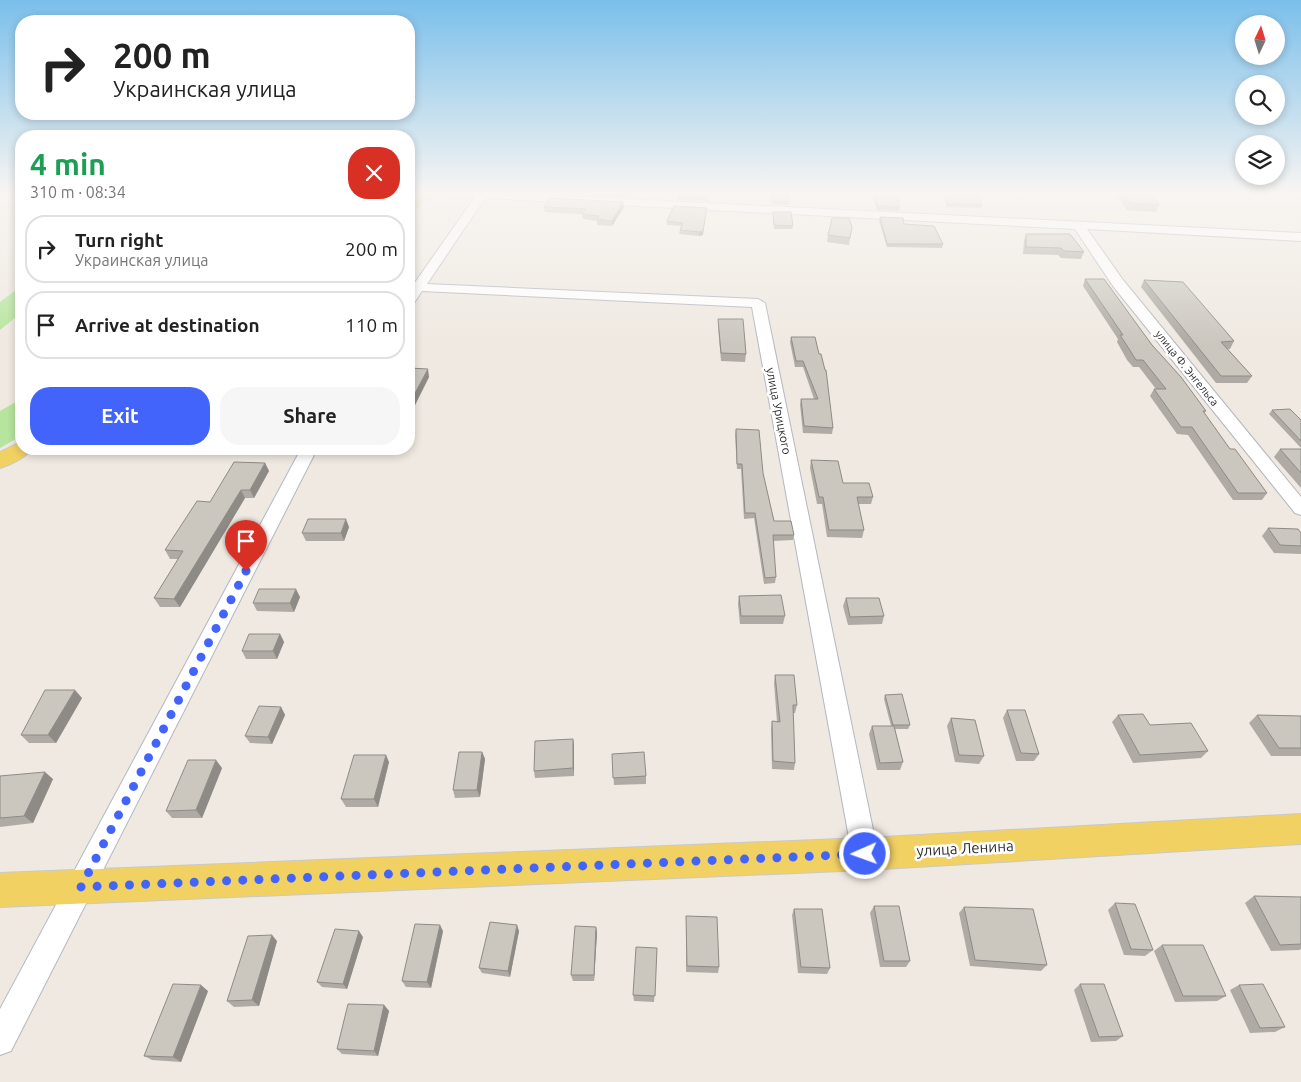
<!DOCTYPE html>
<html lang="en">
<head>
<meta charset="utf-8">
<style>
	:root { --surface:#fff; --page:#f6f6f6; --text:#222; --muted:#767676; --line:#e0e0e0; --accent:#4264fb }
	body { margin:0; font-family:Ubuntu,sans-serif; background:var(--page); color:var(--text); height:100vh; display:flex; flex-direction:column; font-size:19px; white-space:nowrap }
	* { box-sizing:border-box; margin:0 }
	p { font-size:16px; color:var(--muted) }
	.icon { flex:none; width:28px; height:28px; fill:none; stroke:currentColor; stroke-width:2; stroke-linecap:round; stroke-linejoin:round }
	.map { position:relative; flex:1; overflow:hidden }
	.sheet { position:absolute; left:15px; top:130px; width:400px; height:325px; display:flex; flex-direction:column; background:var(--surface); border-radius:20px; box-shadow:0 2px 8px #0003 }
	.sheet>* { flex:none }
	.hud { position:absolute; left:15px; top:15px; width:400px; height:105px; border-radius:20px; box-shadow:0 2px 8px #0003; background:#fff; color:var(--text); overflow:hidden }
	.needle { width:32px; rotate:4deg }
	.fabs { position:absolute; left:1235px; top:15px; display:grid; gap:10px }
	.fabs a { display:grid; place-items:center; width:50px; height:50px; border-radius:50%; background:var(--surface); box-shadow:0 2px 8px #0003; font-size:25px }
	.pin { position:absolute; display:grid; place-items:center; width:42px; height:42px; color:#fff; margin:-51px -21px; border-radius:50% 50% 50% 0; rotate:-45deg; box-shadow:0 0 5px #0007 }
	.pin .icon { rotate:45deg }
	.me { position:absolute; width:55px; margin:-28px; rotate:268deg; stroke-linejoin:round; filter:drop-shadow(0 0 4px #0008) }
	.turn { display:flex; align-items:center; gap:18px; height:105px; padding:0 15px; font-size:22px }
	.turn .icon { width:65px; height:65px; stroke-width:2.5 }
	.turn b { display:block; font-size:35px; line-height:42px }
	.round { display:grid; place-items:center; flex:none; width:52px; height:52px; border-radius:20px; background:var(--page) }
	.head { display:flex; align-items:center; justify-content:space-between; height:85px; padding:0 15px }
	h1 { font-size:30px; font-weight:700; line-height:38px; color:#1e9e55 }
	.primary-button { display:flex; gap:10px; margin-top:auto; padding:10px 15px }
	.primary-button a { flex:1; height:58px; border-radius:20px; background:var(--accent); color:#fff; font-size:20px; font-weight:700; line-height:58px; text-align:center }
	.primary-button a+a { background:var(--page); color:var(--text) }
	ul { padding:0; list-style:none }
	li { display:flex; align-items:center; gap:15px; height:68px; margin:0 10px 8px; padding:0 5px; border:2px solid var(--line); border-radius:20px }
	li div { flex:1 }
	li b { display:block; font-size:19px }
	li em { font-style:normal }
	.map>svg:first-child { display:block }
	.green { fill:#b6e59e }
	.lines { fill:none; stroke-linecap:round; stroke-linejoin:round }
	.minor-casing { stroke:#b4b7c1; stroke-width:2 }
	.major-casing { stroke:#c9c9c9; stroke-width:2 }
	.minor { fill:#fff; fill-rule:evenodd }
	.major { fill:#f2d163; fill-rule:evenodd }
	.wall { fill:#afaba4 }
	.shaded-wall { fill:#8e8b86 }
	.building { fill:#cbc7bf; stroke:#8e8b86 }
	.route { stroke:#4264fb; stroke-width:9; stroke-dasharray:0 16.2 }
	.labels { text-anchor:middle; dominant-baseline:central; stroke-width:5; stroke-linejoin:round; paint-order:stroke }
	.far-street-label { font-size:11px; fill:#2e2e2e; stroke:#fff }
	.street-label { font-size:12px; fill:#2e2e2e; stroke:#fff }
	.near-street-label { font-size:15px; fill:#2e2e2e; stroke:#fff }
</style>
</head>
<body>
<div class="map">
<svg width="1301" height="1082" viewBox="0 0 1301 1082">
	<rect width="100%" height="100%" fill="#efe9e1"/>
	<!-- green -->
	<g class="green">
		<polygon points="21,286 21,313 0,330 0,302"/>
		<polygon points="21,399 21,436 0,448 0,411"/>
	</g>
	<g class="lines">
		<!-- minor casing -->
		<g class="minor-casing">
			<g id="minor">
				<polygon points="449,193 508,193 1301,233 1301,241 1087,229 1123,280 1301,497 1301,515 1295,513 1113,286 1075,229 485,198 427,284 758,299 765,303 878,854 874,863 865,867 856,863 852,854 752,307 422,291 414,303 409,304 409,291 475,197 454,196"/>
				<polygon points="301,449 317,449 11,1051 0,1055 0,1009"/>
			</g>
		</g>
		<!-- major casing -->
		<g class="major-casing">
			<g id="major">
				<polygon points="420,193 436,193 414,209 409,210 409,200"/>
				<path d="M21,442V449H32C25,458 11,465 0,468V452Z"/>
				<polygon points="1301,814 1301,844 865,870 0,907 0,873 865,838"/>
			</g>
		</g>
		<!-- minor -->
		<use href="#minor" class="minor"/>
		<!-- major -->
		<use href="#major" class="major"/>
	</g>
	<!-- wall -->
	<g class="wall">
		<polygon points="554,193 632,193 629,197"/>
		<polygon points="679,193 715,193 715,196 709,196 708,201 678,200 678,196"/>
		<polygon points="771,193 787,193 789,202 789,205 772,204"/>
		<polygon points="942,193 977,193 982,205 981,208 947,207"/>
		<polygon points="1117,193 1149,193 1159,205 1156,212 1127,210 1116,194"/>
		<polygon points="875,197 900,207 899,211 877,210 874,200"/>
		<polygon points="674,206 703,235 699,236 679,234 680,230 682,226 667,225 667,221"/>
		<polygon points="544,207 624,207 612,226 597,225 597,221 583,219 582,214 545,212"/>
		<polygon points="773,212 793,226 792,229 774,229"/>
		<polygon points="880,217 904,224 943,244 942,248 887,247 879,221"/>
		<polygon points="852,227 849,245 827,242 828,235"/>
		<polygon points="1026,234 1084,252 1081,259 1061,258 1058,255 1023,254 1024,241"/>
		<polygon points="1085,279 1152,345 1206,411 1204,413 1230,449 1267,493 1262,500 1233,500 1188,435 1177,434 1150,396 1154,389 1156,389 1139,367 1133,367 1127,360 1117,342 1118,339 1083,286"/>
		<polygon points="1144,280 1234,341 1230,349 1227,349 1252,376 1247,383 1216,383 1141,287"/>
		<polygon points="718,319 746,354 745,362 721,361 718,326"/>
		<polygon points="791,337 815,337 833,428 832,434 803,433 800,405 801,399 814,399 803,367 795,367 790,342"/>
		<polygon points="409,368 429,377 415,405 409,405"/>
		<polygon points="1272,410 1301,420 1301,448 1269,414"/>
		<polygon points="736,429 763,473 774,521 794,535 793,540 773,541 776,577 775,583 764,584 754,518 744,519 741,469 737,469 735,435"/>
		<polygon points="1280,449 1301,449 1301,488 1274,457"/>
		<polygon points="811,460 843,483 873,497 871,504 858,504 864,530 862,538 827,537 822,504 817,504 810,468"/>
		<polygon points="265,463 269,471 254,498 245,498 180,607 160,607 154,598 178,559 170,559 165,550 210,502"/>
		<polygon points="349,527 344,541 306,541 302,533"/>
		<polygon points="1268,528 1301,533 1301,554 1274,553 1262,536"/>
		<polygon points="739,596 785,616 783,624 740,624 738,604"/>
		<polygon points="300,597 294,612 257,611 253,603"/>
		<polygon points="846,598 884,616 882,624 848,625 843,606"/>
		<polygon points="280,634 284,642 277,659 246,659 242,651"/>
		<polygon points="775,675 797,705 795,713 793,713 795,763 794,770 772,769 771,729 772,721 777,722 774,683"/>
		<polygon points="885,695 910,725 908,729 895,729 903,762 900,770 877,770 869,734 872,726 891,726 884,699"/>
		<polygon points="82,698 56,743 29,743 21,735"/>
		<polygon points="281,707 285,715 272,744 250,743 245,736"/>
		<polygon points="1007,710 1039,754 1034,761 1016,761 1003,718"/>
		<polygon points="1118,715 1150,725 1208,751 1201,758 1133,763 1112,722"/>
		<polygon points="1257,715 1301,716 1301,756 1271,756 1249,723"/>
		<polygon points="951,718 984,756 979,764 955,762 947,726"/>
		<polygon points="573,739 574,746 574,776 535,778 534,771"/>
		<polygon points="482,752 485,759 480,797 455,798 453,790"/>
		<polygon points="612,754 646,776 646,784 614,785"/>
		<polygon points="389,762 378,807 346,807 341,799"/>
		<polygon points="222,768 202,818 172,818 166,811"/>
		<polygon points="0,776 53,779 33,823 0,827"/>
		<polygon points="1254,896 1301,897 1301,949 1299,950 1271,951 1245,903"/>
		<polygon points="1115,903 1153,950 1145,956 1124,955 1108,910"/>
		<polygon points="874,906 910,961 906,967 880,967 870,913"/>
		<polygon points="964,907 1047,965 1041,971 970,966 959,913"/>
		<polygon points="794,909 830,968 827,974 798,973 792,915"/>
		<polygon points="686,916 719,967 718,973 686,972"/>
		<polygon points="596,927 597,933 594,981 573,981 571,975"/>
		<polygon points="443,931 431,988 406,987 402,981"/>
		<polygon points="519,931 510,977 482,973 479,968"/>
		<polygon points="363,937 347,989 322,987 317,982"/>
		<polygon points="277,941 259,1006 234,1007 227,1001"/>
		<polygon points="1162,945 1226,996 1217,1001 1175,1002 1154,951"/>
		<polygon points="657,948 654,1002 634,1001 633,995"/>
		<polygon points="1080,984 1123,1036 1116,1041 1091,1042 1074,990"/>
		<polygon points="1239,985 1285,1027 1275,1032 1250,1033 1230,990"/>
		<polygon points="208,991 181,1062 152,1060 144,1056"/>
		<polygon points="384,1005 389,1011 378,1056 342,1054 337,1049"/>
	</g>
	<!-- shaded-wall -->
	<g class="shaded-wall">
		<polygon points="623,202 624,207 612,226 612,221"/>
		<polygon points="706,212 703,235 699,236 699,232"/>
		<polygon points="411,257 413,264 409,270 409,260"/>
		<polygon points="428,369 429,377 415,405 413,397"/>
		<polygon points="265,463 269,471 254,498 250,490"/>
		<polygon points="241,490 245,498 180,607 174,599"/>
		<polygon points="346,519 349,527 344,541 341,533"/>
		<polygon points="296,589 300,597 294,612 290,603"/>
		<polygon points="280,634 284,642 277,659 273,651"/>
		<polygon points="75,690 82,698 56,743 48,735"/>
		<polygon points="281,707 285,715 272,744 268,737"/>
		<polygon points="573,739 574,746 574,776 573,768"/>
		<polygon points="482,752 485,759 480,797 477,790"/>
		<polygon points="386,755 389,762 378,807 374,799"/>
		<polygon points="216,760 222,768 202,818 196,810"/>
		<polygon points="45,772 53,779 33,823 24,816"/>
		<polygon points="440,925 443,931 431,988 427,982"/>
		<polygon points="517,925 519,931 510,977 508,971"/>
		<polygon points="596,927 597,933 594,981 594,975"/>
		<polygon points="359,931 363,937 347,989 343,984"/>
		<polygon points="272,935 277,941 259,1006 252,1000"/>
		<polygon points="201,985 208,991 181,1062 173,1057"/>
		<polygon points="384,1005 389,1011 378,1056 374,1051"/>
	</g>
	<!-- building -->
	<g class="building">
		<polygon points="604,193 630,193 629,194"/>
		<polygon points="679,193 709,193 708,198 678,196"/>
		<polygon points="772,193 787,193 789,202 772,201"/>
		<polygon points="944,193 977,193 982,205 948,204"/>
		<polygon points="1123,193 1149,193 1159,205 1130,203"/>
		<polygon points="875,197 897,198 900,207 877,206"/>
		<polygon points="549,198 623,202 612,221 597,219 599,216 582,214 586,209 544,207"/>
		<polygon points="674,206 707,208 703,231 699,232 680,230 683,223 667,221"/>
		<polygon points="773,212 791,212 793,226 774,225"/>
		<polygon points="880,217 903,218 904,224 934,226 943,244 887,244"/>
		<polygon points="832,218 849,218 852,227 850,238 828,235"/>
		<polygon points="1026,234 1070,234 1084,252 1064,251 1061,248 1026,247"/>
		<polygon points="1085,279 1104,279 1152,345 1181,377 1206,411 1203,411 1230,449 1235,449 1267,493 1238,493 1192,427 1181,427 1154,389 1166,389 1143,360 1136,360 1131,352 1120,335 1123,335"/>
		<polygon points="1144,280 1183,282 1234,341 1221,342 1252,376 1221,376"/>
		<polygon points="718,319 743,319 746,354 721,353"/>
		<polygon points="791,337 815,337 819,354 821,354 825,370 826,370 833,428 804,426 801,399 818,399 803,361 796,361"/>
		<polygon points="409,368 428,369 413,397 409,397"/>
		<polygon points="1290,409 1301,420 1301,441 1272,410"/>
		<polygon points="736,429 759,430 763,473 774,521 791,521 794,535 773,535 776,577 765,578 755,513 745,513 742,464 737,464"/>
		<polygon points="1280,449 1301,449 1301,473"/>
		<polygon points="811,460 838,461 843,483 869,483 873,497 857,497 864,530 829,530 823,497 819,497"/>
		<polygon points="234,462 265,463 250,490 241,490 174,599 154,598 183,551 165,550 197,501 210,502"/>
		<polygon points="308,519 346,519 341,533 302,533"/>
		<polygon points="1268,528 1298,529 1301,533 1301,546 1280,545"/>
		<polygon points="259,589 296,589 290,603 253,603"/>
		<polygon points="781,595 785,616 741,616 739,596"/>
		<polygon points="846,598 879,598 884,616 850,617"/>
		<polygon points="249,634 280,634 273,651 242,651"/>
		<polygon points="775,675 794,675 797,705 793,705 795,763 773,761 772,721 780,722"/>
		<polygon points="45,690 75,690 48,735 21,735"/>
		<polygon points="902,694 910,725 893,725 885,695"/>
		<polygon points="259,706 281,707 268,737 245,736"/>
		<polygon points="1007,710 1025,710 1039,754 1021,753"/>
		<polygon points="1143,714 1150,725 1191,723 1208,751 1140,755 1118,715"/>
		<polygon points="1257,715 1301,716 1301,748 1279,748"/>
		<polygon points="951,718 975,720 984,756 959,755"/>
		<polygon points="872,726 894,726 903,762 880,763"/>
		<polygon points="573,739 573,768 534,771 535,741"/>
		<polygon points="459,752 482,752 477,790 453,790"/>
		<polygon points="644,752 646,776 613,778 612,754"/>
		<polygon points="354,755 386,755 374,799 341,799"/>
		<polygon points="188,760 216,760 196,810 166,811"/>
		<polygon points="45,772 24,816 0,818 0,776"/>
		<polygon points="1254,896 1301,897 1301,944 1280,945"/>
		<polygon points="1115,903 1135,904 1153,950 1131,949"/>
		<polygon points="874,906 899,906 910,961 884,961"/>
		<polygon points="964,907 1033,909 1047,965 975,960"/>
		<polygon points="794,909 822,909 830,968 801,967"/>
		<polygon points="686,916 717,917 719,967 687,966"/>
		<polygon points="490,922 517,925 508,971 479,968"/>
		<polygon points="415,924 440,925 427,982 402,981"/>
		<polygon points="575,926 596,927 594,975 571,975"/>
		<polygon points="335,929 359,931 343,984 317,982"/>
		<polygon points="272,935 252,1000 227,1001 248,936"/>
		<polygon points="1162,945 1203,945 1226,996 1183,996"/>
		<polygon points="636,947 657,948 655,996 633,995"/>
		<polygon points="173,984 201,985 173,1057 144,1056"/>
		<polygon points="1080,984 1104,984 1123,1036 1099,1037"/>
		<polygon points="1263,984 1285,1027 1260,1028 1239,985"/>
		<polygon points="348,1004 384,1005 374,1051 337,1049"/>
	</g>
	<!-- sky -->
	<linearGradient id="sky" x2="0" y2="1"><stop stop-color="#7abfeb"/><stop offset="0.56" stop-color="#f8f5f2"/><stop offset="1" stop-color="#f8f5f2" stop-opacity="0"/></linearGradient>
	<rect width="1301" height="344" fill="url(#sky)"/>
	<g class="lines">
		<!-- route -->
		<polyline class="route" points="246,571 81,887 865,854"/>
	</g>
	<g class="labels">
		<!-- far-street labels -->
		<g class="far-street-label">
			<text transform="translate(1187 368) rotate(51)">улица Ф. Энгельса</text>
		</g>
		<!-- street labels -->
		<g class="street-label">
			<text transform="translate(779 411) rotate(79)">улица Урицкого</text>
		</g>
		<!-- near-street labels -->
		<g class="near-street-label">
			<text transform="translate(965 848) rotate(-3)">улица Ленина</text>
		</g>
	</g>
</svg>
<div class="fabs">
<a><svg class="needle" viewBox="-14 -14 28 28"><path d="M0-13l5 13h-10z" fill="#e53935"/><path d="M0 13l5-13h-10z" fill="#767676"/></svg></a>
<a><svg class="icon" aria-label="search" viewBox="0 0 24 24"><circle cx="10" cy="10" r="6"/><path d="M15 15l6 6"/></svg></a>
<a><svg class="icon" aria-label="layers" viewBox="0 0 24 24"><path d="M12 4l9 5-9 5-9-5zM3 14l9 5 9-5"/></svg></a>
</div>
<div class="pin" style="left:246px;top:571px;background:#d93025"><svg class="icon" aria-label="arrive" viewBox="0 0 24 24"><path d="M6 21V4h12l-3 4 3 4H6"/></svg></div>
<svg class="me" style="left:865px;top:854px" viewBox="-20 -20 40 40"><circle r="17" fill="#4264fb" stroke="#fff" stroke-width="3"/><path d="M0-11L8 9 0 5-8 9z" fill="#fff"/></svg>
<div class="hud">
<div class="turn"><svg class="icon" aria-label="right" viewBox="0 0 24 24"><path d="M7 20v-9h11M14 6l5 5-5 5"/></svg><div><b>200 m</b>Украинская улица</div></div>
</div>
<section class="sheet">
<div class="head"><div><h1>4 min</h1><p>310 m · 08:34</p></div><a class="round" style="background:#d93025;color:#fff"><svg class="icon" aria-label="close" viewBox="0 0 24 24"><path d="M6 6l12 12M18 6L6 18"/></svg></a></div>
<ul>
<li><svg class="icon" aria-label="right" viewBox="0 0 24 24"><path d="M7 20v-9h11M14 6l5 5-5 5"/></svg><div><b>Turn right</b><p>Украинская улица</p></div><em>200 m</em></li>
<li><svg class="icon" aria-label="arrive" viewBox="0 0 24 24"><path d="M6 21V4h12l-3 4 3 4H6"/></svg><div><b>Arrive at destination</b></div><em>110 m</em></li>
</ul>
<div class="primary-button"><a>Exit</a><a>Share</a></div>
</section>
</div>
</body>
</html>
